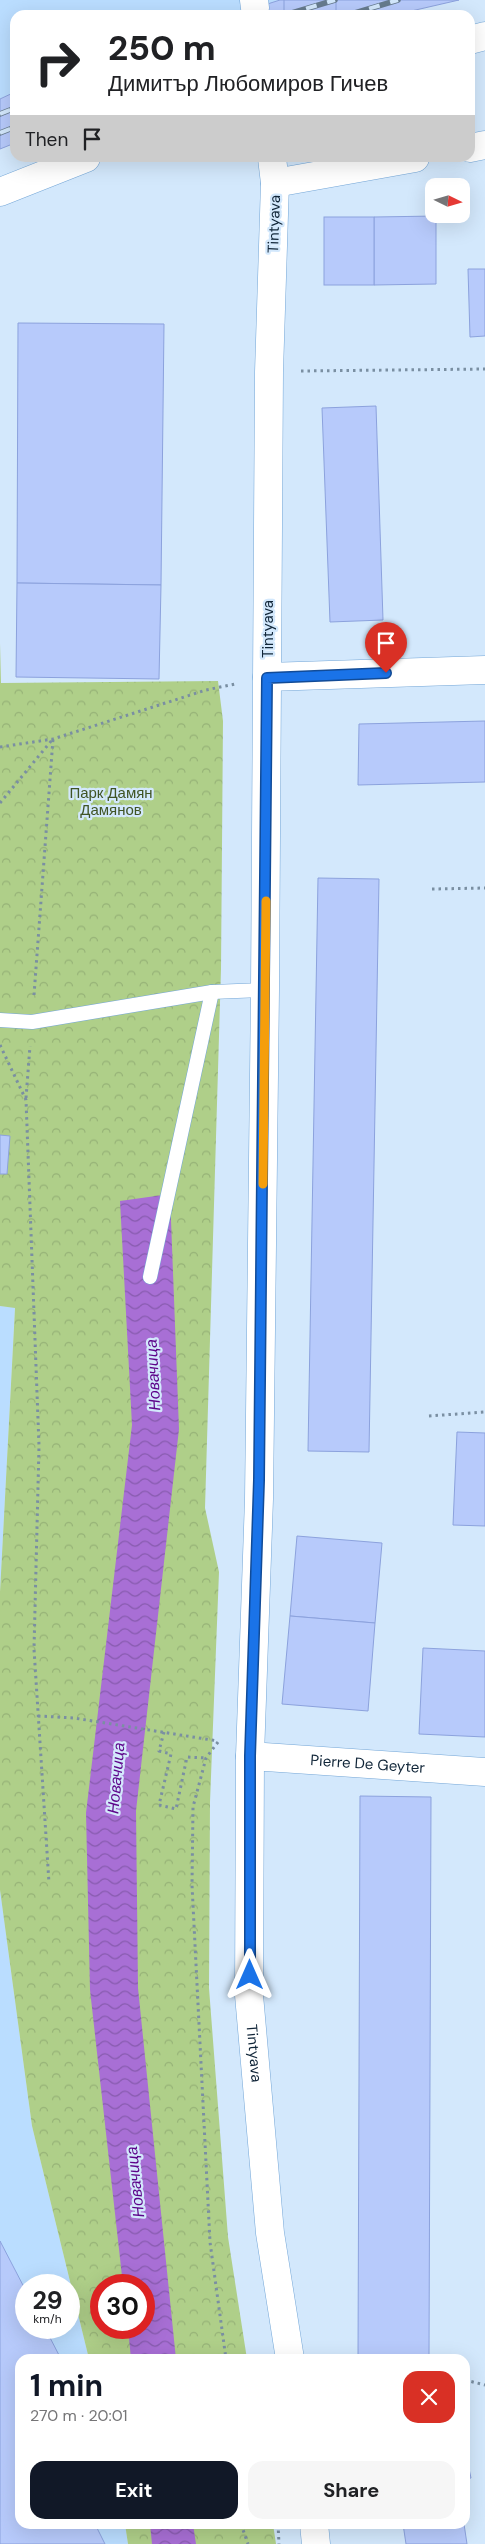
<!DOCTYPE html>
<html lang="en">
<head>
<meta charset="utf-8">
<style>
	:root { --surface:#fff; --page:#f6f6f6; --text:#202124; --muted:#757577; --accent:#111827 }
	body { margin:0; font-family:"DM Sans",sans-serif; background:var(--page); color:var(--text); height:100vh; display:flex; flex-direction:column; font-size:19px; white-space:nowrap }
	* { box-sizing:border-box; margin:0 }
	p { font-size:16px; color:var(--muted) }
	.icon { flex:none; width:28px; height:28px; fill:none; stroke:currentColor; stroke-width:2; stroke-linecap:round; stroke-linejoin:round }
	.map { position:relative; flex:1; overflow:hidden }
	.side { position:absolute; left:15px; top:2354px; width:455px; height:175px; display:flex; flex-direction:column; background:var(--surface); border-radius:15px; box-shadow:0 5px 20px #0002 }
	.side>* { flex:none }
	.banner { position:absolute; left:10px; top:10px; width:465px; height:152px; border-radius:15px; box-shadow:0 5px 20px #0002; background:#fff; color:var(--text); overflow:hidden }
	.needle { width:32px; rotate:95deg }
	.tools { position:absolute; left:425px; top:178px; display:grid; gap:10px }
	.tools a { display:grid; place-items:center; width:45px; height:45px; border-radius:10px; background:var(--surface); box-shadow:0 5px 20px #0002; font-size:25px }
	.speed { position:absolute; left:15px; top:2274px; display:flex; gap:10px; font-size:25px; font-weight:700; text-align:center }
	.speed>* { display:grid; place-content:center; width:65px; height:65px; border-radius:50%; background:var(--surface); box-shadow:0 5px 20px #0002; line-height:1 }
	.speed small { font-size:12px; font-weight:400 }
	.speed .limit { border:8px solid #d22; background:#fff; color:#111 }
	.pin { position:absolute; display:grid; place-items:center; width:42px; height:42px; color:#fff; margin:-51px -21px; border-radius:50% 50% 50% 0; rotate:-45deg; box-shadow:0 0 5px #0007 }
	.pin .icon { rotate:45deg }
	.me { position:absolute; width:55px; margin:-28px; rotate:0deg; stroke-linejoin:round; filter:drop-shadow(0 0 4px #0008) }
	.turn { display:flex; align-items:center; gap:18px; height:105px; padding:0 15px; font-size:22px }
	.turn .icon { width:65px; height:65px; stroke-width:2.5 }
	.turn b { display:block; font-size:35px; line-height:42px }
	.then { display:flex; align-items:center; height:48px; padding:0 15px; background:#0003; gap:10px; font-size:19px }
	.round { display:grid; place-items:center; flex:none; width:52px; height:52px; border-radius:15px; background:var(--page) }
	.summary { display:flex; align-items:center; justify-content:space-between; height:85px; padding:0 15px }
	h1 { font-size:30px; font-weight:700; line-height:38px; color:var(--accent) }
	.primary-button { display:flex; gap:10px; margin-top:auto; padding:10px 15px }
	.primary-button a { flex:1; height:58px; border-radius:15px; background:var(--accent); color:#fff; font-size:20px; font-weight:700; line-height:58px; text-align:center }
	.primary-button a+a { background:var(--page); color:var(--text) }
	.map>svg:first-child { display:block }
	.built { fill:#baddff; fill-rule:evenodd }
	.park { fill:url(#park-crowns); fill-rule:evenodd }
	.water { fill:url(#water-waves) }
	.building { fill:#b7cafb; stroke:#8ca2dd }
	.lines { fill:none; stroke-linecap:round; stroke-linejoin:round }
	.service-casing { stroke:#73a6d7; stroke-width:15 }
	.minor-casing { stroke:#73a6d7; stroke-width:29 }
	.secondary-casing { stroke:#73a6d7; stroke-width:29 }
	.path { stroke:#7a8fa2; stroke-width:3; stroke-dasharray:2.5 4; stroke-linecap:butt }
	.service { stroke:#fff; stroke-width:14 }
	.minor { stroke:#fff; stroke-width:28 }
	.secondary { stroke:#fff; stroke-width:28 }
	.rail-casing { stroke:#667b8e; stroke-width:5.5 }
	.rail { stroke:#d3e8fc; stroke-width:4; stroke-dasharray:11; stroke-linecap:butt }
	.route-casing { stroke:#114b97; stroke-width:12 }
	.route { stroke:#1a73e8; stroke-width:9 }
	.slow { stroke:#f59e0b; stroke-width:9 }
	.labels { text-anchor:middle; dominant-baseline:central; stroke-width:4.5; stroke-linejoin:round; paint-order:stroke }
	.street-label { font-size:15px; fill:#102538; stroke:#d3e8fc }
	.park-label { font-size:15px; fill:#405425; stroke:#d3e8fc }
	.water-label { font-size:16px; font-style:italic; fill:#5d048a; stroke:#d3e8fc }
</style>
</head>
<body>
<div class="map">
<svg width="485" height="2544" viewBox="0 0 485 2544">
	<defs>
		<pattern id="park-crowns" width="20" height="18" patternUnits="userSpaceOnUse" patternTransform="scale(1.25)"><rect width="20" height="18" fill="#afcf89"/><path d="M2 6a3 3 0 1 1 6 0M12 15a3 3 0 1 1 6 0" fill="none" stroke="#96b277"/></pattern>
		<pattern id="water-waves" width="16" height="10" patternUnits="userSpaceOnUse" patternTransform="scale(1.25)"><rect width="16" height="10" fill="#a86fd5"/><path d="M0 5q4-4 8 0t8 0" fill="none" stroke="#875bae"/></pattern>
	</defs>
	<rect width="100%" height="100%" fill="#d3e8fc"/>
	<!-- built -->
	<g class="built">
		<polygon points="0,0 280,0 233,15 15,15 15,92 0,99"/>
		<polygon points="0,1306 15,1307 0,1592"/>
		<path d="M0,1890L32,2126L89,2359H20V2524H125L128,2544H0ZM26,2285H69V2328H26Z"/>
	</g>
	<!-- park -->
	<g class="park">
		<path d="M0,643L1,683L218,681L223,721L221,969L205,1508L219,1572L210,1802L209,1988L228,2237L247,2359H89L32,2126L0,1890V1592L15,1308L0,1306ZM101,2285H144V2328H101Z"/>
		<polygon points="125,2524 273,2524 276,2544 128,2544"/>
	</g>
	<!-- water -->
	<g class="water">
		<polygon points="170,1194 179,1429 136,1811 138,1988 176,2359 131,2359 128,2328 144,2328 144,2285 123,2285 90,1990 86,1813 132,1425 120,1201"/>
		<polygon points="150,2524 193,2524 196,2544 152,2544"/>
	</g>
	<!-- building -->
	<g class="building">
		<polygon points="280,0 459,0 394,15 233,15"/>
		<rect x="284" y="0" width="52" height="15"/>
		<polygon points="15,92 15,143 0,149 0,99"/>
		<polygon points="436,216 436,284 374,285 374,217"/>
		<rect x="324" y="217" width="50" height="68"/>
		<polygon points="468,269 485,269 485,336 470,337"/>
		<polygon points="18,323 164,324 161,585 17,583"/>
		<polygon points="376,406 383,620 330,622 322,408"/>
		<polygon points="17,583 161,585 159,679 16,677"/>
		<polygon points="485,721 485,782 358,785 359,724"/>
		<polygon points="318,878 379,879 369,1452 308,1451"/>
		<polygon points="0,1135 10,1136 7,1174 0,1174"/>
		<polygon points="457,1432 485,1433 485,1526 453,1525"/>
		<polygon points="297,1536 382,1543 375,1623 290,1616"/>
		<polygon points="290,1616 375,1623 368,1711 282,1704"/>
		<polygon points="423,1648 485,1651 485,1737 419,1734"/>
		<polygon points="360,1796 431,1797 429,2359 358,2359"/>
		<polygon points="0,2241 26,2291 26,2328 45,2328 61,2359 20,2359 20,2524 95,2524 105,2544 0,2544"/>
		<polygon points="465,2450 471,2478 465,2479"/>
		<polygon points="403,2524 464,2524 467,2544 406,2544"/>
	</g>
	<g class="lines">
		<!-- service casing -->
		<g class="service-casing">
			<g id="service">
				<polyline points="0,1020 32,1022 212,992 265,990"/>
				<polyline points="150,1277 212,992"/>
			</g>
		</g>
		<!-- minor casing -->
		<g class="minor-casing">
			<g id="minor">
				<polyline points="254,0 255,8"/>
				<polyline points="470,148 485,145"/>
				<path id="s1" d="M272,158L275,183L269,372L265,990L259,1499L250,1756L249,1995L270,2233L290,2359"/>
				<polyline points="275,183 415,158"/>
				<polyline points="267,677 485,670"/>
				<path id="s2" d="M250,1756L485,1772"/>
				<polyline points="314,2524 316,2544"/>
			</g>
		</g>
		<!-- secondary casing -->
		<g class="secondary-casing">
			<g id="secondary">
				<polyline points="470,40 485,36"/>
				<polyline points="0,192 86,158"/>
			</g>
		</g>
		<!-- path -->
		<g class="path">
			<polyline points="301,371 485,369"/>
			<polyline points="0,747 53,739 206,690 235,684"/>
			<polyline points="0,803 52,740"/>
			<polyline points="432,889 485,888"/>
			<polyline points="34,995 53,739"/>
			<polyline points="0,1045 26,1100 39,1446 34,1649 49,1883"/>
			<polyline points="26,1098 30,1046"/>
			<polyline points="429,1416 485,1412"/>
			<polyline points="38,1716 74,1718 218,1741"/>
			<polyline points="164,1732 159,1751 171,1754 159,1805 176,1809 187,1757 206,1758"/>
			<polyline points="218,1742 206,1758 193,1807 192,1885 210,2242 226,2359"/>
			<polyline points="465,2380 485,2385"/>
			<polyline points="241,2524 248,2544"/>
			<polyline points="278,2524 279,2544"/>
		</g>
		<!-- service -->
		<use href="#service" class="service"/>
		<!-- minor -->
		<use href="#minor" class="minor"/>
		<!-- secondary -->
		<use href="#secondary" class="secondary"/>
		<!-- rail casing -->
		<g class="rail-casing">
			<g id="rail">
				<polyline points="285,15 335,0"/>
				<polyline points="348,15 398,0"/>
				<polyline points="0,114 15,108"/>
				<polyline points="0,133 15,127"/>
			</g>
		</g>
		<!-- rail -->
		<use href="#rail" class="rail"/>
	</g>
	<g class="lines">
		<!-- route casing -->
		<g class="route-casing">
			<polyline id="route" points="250,1975 250,1756 259,1480 267,678 386,673"/>
		</g>
		<!-- route -->
		<use href="#route" class="route"/>
		<!-- slow -->
		<polyline class="slow" points="263,1184 266,901"/>
	</g>
	<g class="labels">
		<!-- street labels -->
		<g class="street-label">
			<text transform="translate(274 224) rotate(-88)">Tintyava</text>
			<text transform="translate(268 629) rotate(-90)">Tintyava</text>
			<text stroke="none"><textPath href="#s2" startOffset="118">Pierre De Geyter</textPath></text>
			<text stroke="none"><textPath href="#s1" startOffset="1896">Tintyava</textPath></text>
		</g>
		<!-- park labels -->
		<g class="park-label">
			<text x="111" y="793">Парк Дамян<tspan x="111" dy="17">Дамянов</tspan></text>
		</g>
		<!-- water labels -->
		<g class="water-label">
			<text transform="translate(153 1375) rotate(-93)">Новачица</text>
			<text transform="translate(116 1778) rotate(-85)">Новачица</text>
			<text transform="translate(135 2182) rotate(-96)">Новачица</text>
		</g>
	</g>
</svg>
<div class="tools">
<a><svg class="needle" viewBox="-14 -14 28 28"><path d="M0-13l5 13h-10z" fill="#e53935"/><path d="M0 13l5-13h-10z" fill="#757577"/></svg></a>
</div>
<div class="speed"><div>29<small>km/h</small></div><div class="limit">30</div></div>
<div class="pin" style="left:386px;top:673px;background:#d93025"><svg class="icon" aria-label="arrive" viewBox="0 0 24 24"><path d="M6 21V4h12l-3 4 3 4H6"/></svg></div>
<svg class="me" style="left:250px;top:1975px" viewBox="-20 -20 40 40"><path d="M0-17L14 15 0 8-14 15z" fill="#1a73e8" stroke="#fff" stroke-width="4"/></svg>
<div class="banner">
<div class="turn"><svg class="icon" aria-label="right" viewBox="0 0 24 24"><path d="M7 20v-9h11M14 6l5 5-5 5"/></svg><div><b>250 m</b>Димитър Любомиров Гичев</div></div>
<div class="then">Then<svg class="icon" aria-label="arrive" viewBox="0 0 24 24"><path d="M6 21V4h12l-3 4 3 4H6"/></svg></div>
</div>
<section class="side">
<div class="summary"><div><h1>1 min</h1><p>270 m · 20:01</p></div><a class="round" style="background:#d93025;color:#fff"><svg class="icon" aria-label="close" viewBox="0 0 24 24"><path d="M6 6l12 12M18 6L6 18"/></svg></a></div>
<div class="primary-button"><a>Exit</a><a>Share</a></div>
</section>
</div>
</body>
</html>
